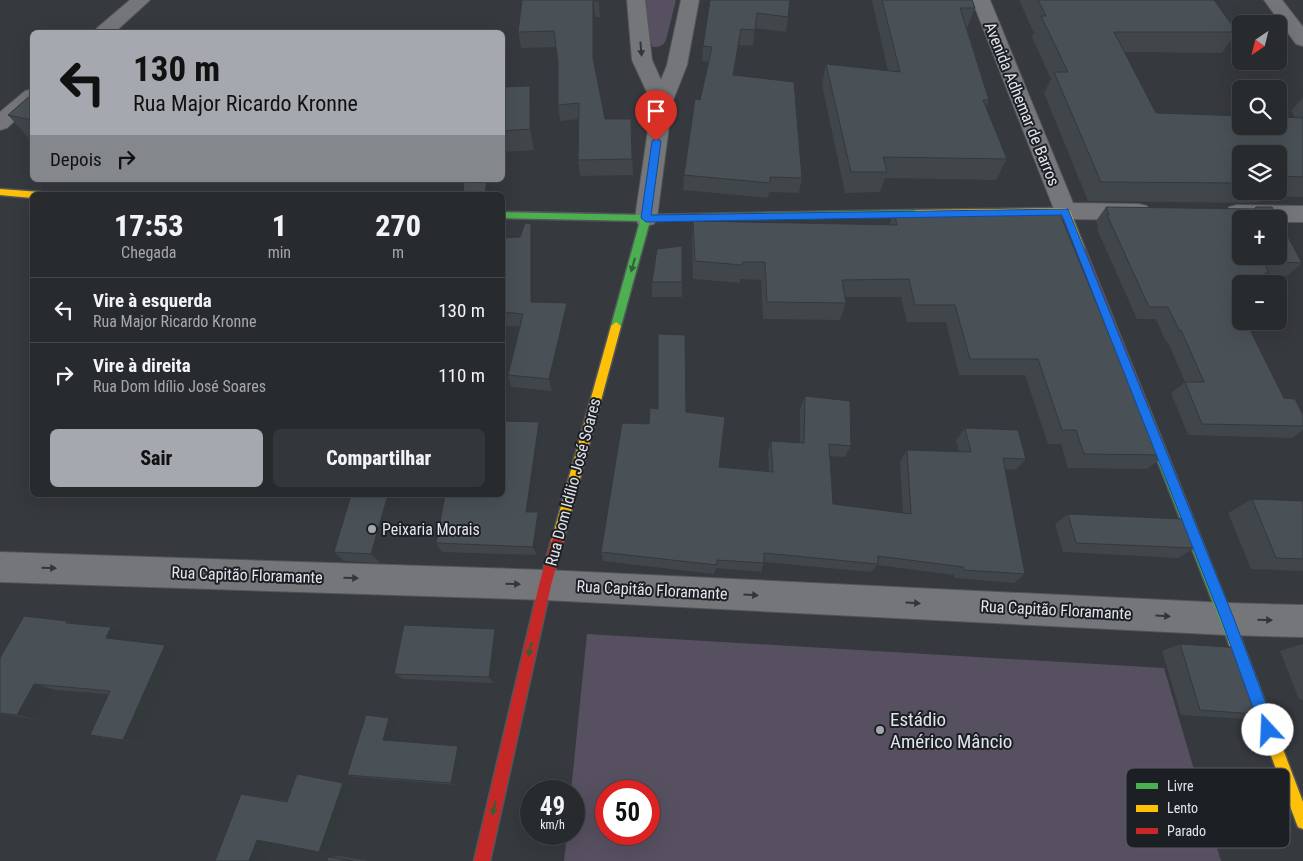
<!DOCTYPE html>
<html lang="pt">
<head>
<meta charset="utf-8">
<style>
	:root { --surface:#282b2e; --page:#34373a; --text:#f1f3f6; --muted:#a5a7aa; --line:#44474a; --accent:#a5a9af }
	body { margin:0; font-family:"Roboto Condensed",sans-serif; background:var(--page); color:var(--text); height:100vh; display:flex; flex-direction:column; font-size:19px; white-space:nowrap }
	* { box-sizing:border-box; margin:0 }
	p { font-size:16px; color:var(--muted) }
	.icon { flex:none; width:28px; height:28px; fill:none; stroke:currentColor; stroke-width:2; stroke-linecap:round; stroke-linejoin:round }
	.map { position:relative; flex:1; overflow:hidden }
	.details { position:absolute; left:30px; top:192px; width:475px; height:305px; display:flex; flex-direction:column; background:var(--surface); border-radius:8px; box-shadow:0 5px 20px #0002,0 0 0 1px var(--line) }
	.details>* { flex:none }
	.top-card { position:absolute; left:30px; top:30px; width:475px; height:152px; border-radius:8px; box-shadow:0 5px 20px #0002,0 0 0 1px var(--line); background:#a5a9af; color:#111; overflow:hidden }
	.needle { width:32px; rotate:215deg }
	.controls { position:absolute; left:1232px; top:15px; display:grid; gap:10px }
	.controls a { display:grid; place-items:center; width:55px; height:55px; border-radius:8px; background:var(--surface); box-shadow:0 5px 20px #0002,0 0 0 1px var(--line); font-size:25px }
	.speed { position:absolute; left:520px; top:780px; display:flex; gap:10px; font-size:25px; font-weight:700; text-align:center }
	.speed>* { display:grid; place-content:center; width:65px; height:65px; border-radius:50%; background:var(--surface); box-shadow:0 5px 20px #0002,0 0 0 1px var(--line); line-height:1 }
	.speed small { font-size:12px; font-weight:400 }
	.speed .limit { border:8px solid #d22; background:#fff; color:#111 }
	.pin { position:absolute; display:grid; place-items:center; width:42px; height:42px; color:#fff; margin:-51px -21px; border-radius:50% 50% 50% 0; rotate:-45deg; box-shadow:0 0 5px #0007 }
	.pin .icon { rotate:45deg }
	.me { position:absolute; width:55px; margin:-28px; rotate:340deg; stroke-linejoin:round; filter:drop-shadow(0 0 4px #0008) }
	.turn { display:flex; align-items:center; gap:18px; height:105px; padding:0 20px; font-size:22px }
	.turn .icon { width:65px; height:65px; stroke-width:2.5 }
	.turn b { display:block; font-size:35px; line-height:42px }
	.then { display:flex; align-items:center; height:48px; padding:0 20px; background:#0003; gap:10px; font-size:19px }
	.eta { display:flex; justify-content:space-evenly; align-items:center; height:85px; text-align:center }
	.eta b { font-size:30px; font-weight:800; line-height:35px }
	.cta { display:flex; gap:10px; margin-top:auto; padding:10px 20px }
	.cta a { flex:1; height:58px; border-radius:8px; background:var(--accent); color:#111; font-size:20px; font-weight:800; line-height:58px; text-align:center }
	.cta a+a { background:var(--page); color:var(--text) }
	ul { padding:0; list-style:none }
	li { display:flex; align-items:center; gap:15px; height:65px; padding:0 20px; border-top:1px solid var(--line) }
	li div { flex:1 }
	li b { display:block; font-size:19px }
	li em { font-style:normal }
	.map>svg:first-child { display:block }
	.green { fill:#575061; fill-rule:evenodd }
	.lines { fill:none; stroke-linecap:round; stroke-linejoin:round }
	.street-casing { stroke:#525559; stroke-width:2 }
	.fast-casing { stroke:#525559; stroke-width:3 }
	.slow-casing { stroke:#525559; stroke-width:3 }
	.jam-casing { stroke:#525559; stroke-width:3 }
	.street { fill:#75767a; fill-rule:evenodd }
	.fast { fill:#4caf50; fill-rule:evenodd }
	.slow { fill:#ffc107; fill-rule:evenodd }
	.jam { fill:#c62828; fill-rule:evenodd }
	.wall { fill:#40464a; fill-rule:evenodd }
	.shaded-wall { fill:#34393c }
	.building { fill:#4a5156; stroke:#34393c }
	.oneway { fill:#32353a }
	.oneway2 { fill:#326038 }
	.route { fill:#1a73e8; stroke:#114b97 }
	.poi-dot { fill:#a5a9af; stroke:#1c1f24; stroke-width:2 }
	.labels { text-anchor:middle; dominant-baseline:central; stroke-width:4; stroke-linejoin:round; paint-order:stroke }
	.street-label { font-size:16px; fill:#e1e5ec; stroke:#1c1f24 }
	.poi-label { font-size:16px; fill:#e1e5ec; stroke:#1c1f24; text-anchor:start }
	.near-poi-label { font-size:19px; fill:#e1e5ec; stroke:#1c1f24; text-anchor:start }
	.key { fill:#1c1f24; stroke:#575a60; stroke-width:1 }
	.key-label { font-size:14px; fill:#e1e5ec }
</style>
</head>
<body>
<div class="map">
<svg width="1303" height="861" viewBox="0 0 1303 861">
	<rect width="100%" height="100%" fill="#36393e"/>
	<!-- green -->
	<g class="green">
		<path d="M644,0H676L666,40C663,46 660,47 653,47L650,42Z"/>
		<path d="M587,634L1164,668L1221,861H564L567,834H574V791H571ZM606,791H649V834H606Z"/>
	</g>
	<g class="lines">
		<!-- street casing -->
		<g class="street-casing">
			<g id="street">
				<polygon points="130,0 150,0 115,32 95,32 97,28"/>
				<polygon points="627,0 645,0 652,60 661,80 667,65 681,0 699,0 687,65 672,103 657,218 654,224 646,226 638,224 635,218 652,103 632,60"/>
				<polygon points="972,0 990,0 1073,203 1139,204 1147,206 1150,212 1147,218 1139,220 1065,219 1057,217"/>
				<polygon points="1264,0 1282,0 1303,27 1303,46 1296,44"/>
				<polygon points="32,89 32,105 7,128 0,130 0,112 25,91"/>
				<polygon points="1237,205 1303,206 1303,222 1279,222 1279,219 1241,219 1241,221 1229,219 1226,213 1229,207"/>
				<polygon points="0,552 545,570 1227,603 1303,605 1303,637 1227,635 545,600 0,582"/>
			</g>
		</g>
		<!-- fast casing -->
		<g class="fast-casing">
			<g id="fast">
				<polygon points="916,210 921,213 916,216 650,221 621,326 616,330 611,326 640,221 502,218 502,212 646,215"/>
				<polygon points="1143,403 1147,405 1149,408 1242,641 1240,646 1235,648 1230,646 1228,641 1137,408 1139,405"/>
			</g>
		</g>
		<!-- slow casing -->
		<g class="slow-casing">
			<g id="slow">
				<polygon points="0,189 41,192 46,195 32,195 32,198 0,195"/>
				<polygon points="1065,208 1070,211 1085,249 1083,252 1077,252 1062,214 916,216 911,213 916,210"/>
				<polygon points="616,322 621,326 563,542 561,546 557,548 553,546 551,542 611,326"/>
				<polygon points="1235,634 1240,636 1242,641 1303,802 1303,829 1298,827 1296,822 1228,641 1230,636"/>
			</g>
		</g>
		<!-- jam casing -->
		<g class="jam-casing">
			<g id="jam">
				<polygon points="1080,245 1085,249 1149,408 1147,411 1139,411 1137,408 1075,249"/>
				<polygon points="557,536 561,538 563,542 551,585 490,861 474,861 539,585 551,542 553,538"/>
			</g>
		</g>
		<!-- street -->
		<use href="#street" class="street"/>
		<!-- fast -->
		<use href="#fast" class="fast"/>
		<!-- slow -->
		<use href="#slow" class="slow"/>
		<!-- jam -->
		<use href="#jam" class="jam"/>
	</g>
	<!-- wall -->
	<g class="wall">
		<polygon points="522,0 600,0 600,17 595,17 594,65 605,119 631,119 633,175 580,176 578,160 579,119 560,121 558,105 558,66 556,47 521,48 518,32"/>
		<polygon points="710,0 788,17 786,32 755,28 753,46 739,45 734,75 802,178 799,193 769,192 768,198 683,190 684,175 709,62 702,61 703,46"/>
		<polygon points="872,0 972,0 975,8 967,28 989,100 986,107 1007,159 996,180 885,178 880,192 845,193 822,85 826,64 888,71"/>
		<path d="M1019,0H1214L1237,32L1222,53L1124,52L1156,113L1295,117L1291,111L1303,97V197L1266,196L1261,202H1251L1249,203L1088,201L1044,93L1051,79L1032,37L1034,33ZM1241,154H1279V191H1241Z"/>
		<polygon points="502,87 534,107 534,150 502,152"/>
		<polygon points="32,94 32,142 8,115"/>
		<polygon points="1106,207 1302,263 1287,276 1267,275 1241,284 1241,321 1254,330 1251,332 1284,398 1303,415 1303,430 1292,438 1188,435 1171,393 1185,382 1168,342 1166,342 1156,319 1137,319 1097,229 1098,227 1096,221"/>
		<polygon points="894,212 1139,407 1166,455 1147,469 1068,468 1061,444 1048,444 1025,375 959,375 946,322 907,322 901,297 845,297 846,303 840,320 763,319 761,280 740,279 740,283 693,279 692,239 693,221 889,225"/>
		<polygon points="531,224 534,238 534,302 567,303 570,316 552,391 511,387 508,375 520,327 502,325 502,228 505,237 520,237"/>
		<rect x="652" y="282" width="30" height="15"/>
		<polygon points="1279,296 1285,307 1279,312"/>
		<polygon points="805,396 851,446 845,457 830,456 833,504 903,513 900,462 907,450 959,452 956,440 965,428 1026,459 1015,470 1005,469 1025,574 1014,583 954,578 954,575 877,565 871,572 764,562 761,572 716,568 714,574 603,561 601,552 686,412 719,467 769,471 768,452 771,441 800,443 800,409"/>
		<polygon points="542,433 531,512 541,521 537,555 442,552 436,543"/>
		<polygon points="351,495 399,495 380,563 344,561 334,552"/>
		<polygon points="1252,499 1303,501 1303,571 1251,569 1228,513"/>
		<polygon points="1068,514 1195,548 1178,558 1063,552 1055,524"/>
		<polygon points="67,621 73,624 129,634 127,640 181,651 142,743 110,739 90,735 109,694 55,690 40,720 0,714 0,658"/>
		<polygon points="495,629 500,636 494,683 403,679 394,674"/>
		<polygon points="1180,644 1268,715 1246,719 1181,715 1162,651"/>
		<polygon points="1302,644 1303,645 1303,700 1299,699 1280,651"/>
		<polygon points="397,722 392,741 464,749 457,785 356,777 347,775"/>
		<polygon points="297,774 354,785 332,852 241,794 257,796 287,801"/>
		<polygon points="340,856 369,861 327,861 328,857"/>
	</g>
	<!-- shaded-wall -->
	<g class="shaded-wall">
		<polygon points="599,0 600,0 600,17 599,1"/>
		<polygon points="593,1 595,17 594,74 593,58"/>
		<polygon points="741,29 739,45 731,90 733,75"/>
		<polygon points="530,86 534,107 534,150 530,129"/>
		<polygon points="487,180 494,180 493,195 485,195"/>
		<polygon points="531,224 534,238 534,316 531,302"/>
		<polygon points="503,228 506,242 502,241"/>
		<polygon points="567,303 570,316 552,391 549,379"/>
		<polygon points="539,422 542,433 530,521 526,512"/>
		<polygon points="388,495 399,495 380,563 371,554"/>
		<polygon points="538,512 541,521 537,555 533,547"/>
		<polygon points="111,627 129,634 125,645 106,638"/>
		<polygon points="495,629 500,636 494,683 489,677"/>
		<polygon points="165,645 181,651 142,743 123,740"/>
		<polygon points="34,684 55,690 40,720 17,715"/>
		<polygon points="389,718 397,722 391,743 383,740"/>
		<polygon points="458,746 464,749 457,785 451,783"/>
		<polygon points="343,783 354,785 332,852 319,852"/>
		<polygon points="257,840 273,840 265,861 249,861"/>
	</g>
	<!-- building -->
	<g class="building">
		<polygon points="522,0 599,0 599,1 593,1 593,58 605,119 631,119 632,159 578,160 579,103 558,105 558,62 554,31 518,32"/>
		<polygon points="710,0 790,0 788,17 757,13 755,30 741,29 733,75 794,82 802,178 770,177 770,183 684,175 695,99 700,100 712,47 703,46"/>
		<polygon points="882,0 972,0 975,8 960,8 989,100 983,100 1007,159 883,157 887,172 851,172 826,64 900,72"/>
		<polygon points="1038,0 1214,0 1237,32 1114,32 1156,113 1241,116 1241,126 1279,126 1279,117 1303,118 1303,177 1279,176 1279,154 1241,154 1241,183 1101,182 1054,72 1068,72 1041,16 1046,16"/>
		<polygon points="530,86 530,129 502,131 502,87"/>
		<polygon points="32,94 32,120 8,115"/>
		<polygon points="464,180 487,180 485,195 463,195"/>
		<polygon points="1106,207 1254,209 1256,207 1272,207 1278,219 1241,219 1241,256 1279,256 1279,220 1302,263 1263,261 1269,273 1265,273 1271,284 1241,284 1241,321 1249,321 1254,330 1250,330 1284,398 1295,399 1303,415 1303,426 1202,424 1185,382 1204,382 1181,330 1179,330 1168,307 1149,307 1107,215 1109,215"/>
		<polygon points="894,212 1060,214 1139,407 1146,407 1166,455 1084,454 1076,430 1062,430 1038,359 970,359 955,305 915,305 909,279 842,280 846,303 767,302 765,262 743,262 742,265 695,261 693,221 897,225"/>
		<polygon points="525,223 531,224 531,302 567,303 549,379 508,375 523,314 502,312 502,293 505,285 502,285 502,238 520,237"/>
		<polygon points="682,246 682,282 652,282 657,249"/>
		<polygon points="1279,296 1285,307 1279,307"/>
		<polygon points="658,334 685,335 686,412 725,417 719,467 773,472 771,441 804,443 805,396 850,401 851,446 829,444 833,504 911,514 907,450 971,452 965,428 1018,430 1026,459 1003,458 1025,574 964,570 963,567 878,556 878,564 764,553 764,563 717,560 716,565 601,552 622,423 649,424 650,408 658,409"/>
		<polygon points="502,421 539,422 526,512 538,512 533,547 436,543 445,495 502,495"/>
		<polygon points="351,495 388,495 371,554 334,552"/>
		<polygon points="1252,499 1303,501 1303,559 1276,558"/>
		<polygon points="1068,514 1184,519 1195,548 1076,543"/>
		<polygon points="24,616 67,621 66,623 111,627 106,638 165,645 123,740 90,735 110,691 34,684 17,715 0,713 0,658"/>
		<polygon points="404,625 495,629 489,677 394,674"/>
		<polygon points="1180,644 1242,648 1268,715 1200,710"/>
		<polygon points="366,715 389,718 383,740 458,746 451,783 347,775"/>
		<polygon points="297,774 343,783 319,852 257,840 249,861 215,861 241,794 287,802"/>
		<polygon points="328,857 353,861 327,861"/>
	</g>
	<!-- one-way arrows -->
	<defs><path id="oneway-solid" d="M-6-.8H1V-3.2L6.5 0L1 3.2V.8H-6Z" transform="scale(1.25)"/></defs>
	<g class="oneway">
		<use href="#oneway-solid" transform="translate(641 49) rotate(85)"/>
		<use href="#oneway-solid" transform="translate(49 568) rotate(2)"/>
		<use href="#oneway-solid" transform="translate(351 578) rotate(2)"/>
		<use href="#oneway-solid" transform="translate(513 584) rotate(2)"/>
		<use href="#oneway-solid" transform="translate(751 595) rotate(3)"/>
		<use href="#oneway-solid" transform="translate(913 603) rotate(3)"/>
		<use href="#oneway-solid" transform="translate(1163 616) rotate(3)"/>
		<use href="#oneway-solid" transform="translate(1265 620) rotate(1)"/>
	</g>
	<g class="oneway2">
		<use href="#oneway-solid" transform="translate(633 265) rotate(105)"/>
		<use href="#oneway-solid" transform="translate(530 649) rotate(103)"/>
		<use href="#oneway-solid" transform="translate(494 808) rotate(103)"/>
	</g>
	<!-- route -->
	<polygon class="route" points="656,138 661,141 651,215 1068,209 1234,619 1276,730 1274,735 1268,737 1263,735 1261,730 1221,619 1062,215 646,222 641,218 652,141"/>
	<!-- markers -->
	<g class="poi-dot">
		<circle cx="372" cy="529" r="5"/>
		<circle cx="880" cy="730" r="5"/>
	</g>
	<g class="labels">
		<!-- street labels -->
		<g class="street-label">
			<text transform="translate(1022 104) rotate(68)">Avenida Adhemar de Barros</text>
			<text transform="translate(573 482) rotate(-75)">Rua Dom Idílio José Soares</text>
			<text transform="translate(247 575) rotate(2)">Rua Capitão Floramante</text>
			<text transform="translate(652 590) rotate(3)">Rua Capitão Floramante</text>
			<text transform="translate(1056 610) rotate(3)">Rua Capitão Floramante</text>
		</g>
		<!-- poi labels -->
		<g class="poi-label">
			<text x="382" y="529">Peixaria Morais</text>
		</g>
		<!-- near-poi labels -->
		<g class="near-poi-label">
			<text x="890" y="719">Estádio<tspan x="890" dy="22">Américo Mâncio</tspan></text>
		</g>
	</g>
	<!-- legend -->
	<rect x="1126" y="768" width="164" height="80" rx="8" class="key"/>
	<rect x="1136" y="783" width="22" height="6" fill="#4caf50"/>
	<rect x="1136" y="805" width="22" height="7" fill="#ffc107"/>
	<rect x="1136" y="828" width="22" height="6" fill="#c62828"/>
	<g class="key-label">
		<text x="1167" y="791">Livre</text>
		<text x="1167" y="813">Lento</text>
		<text x="1167" y="836">Parado</text>
	</g>
</svg>
<div class="controls">
<a><svg class="needle" viewBox="-14 -14 28 28"><path d="M0-13l5 13h-10z" fill="#e53935"/><path d="M0 13l5-13h-10z" fill="#a5a7aa"/></svg></a>
<a><svg class="icon" aria-label="search" viewBox="0 0 24 24"><circle cx="10" cy="10" r="6"/><path d="M15 15l6 6"/></svg></a>
<a><svg class="icon" aria-label="layers" viewBox="0 0 24 24"><path d="M12 4l9 5-9 5-9-5zM3 14l9 5 9-5"/></svg></a>
<a>+</a>
<a>−</a>
</div>
<div class="speed"><div>49<small>km/h</small></div><div class="limit">50</div></div>
<div class="pin" style="left:656px;top:141px;background:#d93025"><svg class="icon" aria-label="arrive" viewBox="0 0 24 24"><path d="M6 21V4h12l-3 4 3 4H6"/></svg></div>
<svg class="me" style="left:1268px;top:730px" viewBox="-20 -20 40 40"><circle r="19" fill="#fff"/><path d="M0-13L10 11 0 6-10 11z" fill="#1a73e8"/></svg>
<div class="top-card">
<div class="turn"><svg class="icon" aria-label="left" viewBox="0 0 24 24"><path d="M17 20v-9H6M10 6l-5 5 5 5"/></svg><div><b>130 m</b>Rua Major Ricardo Kronne</div></div>
<div class="then">Depois<svg class="icon" aria-label="right" viewBox="0 0 24 24"><path d="M7 20v-9h11M14 6l5 5-5 5"/></svg></div>
</div>
<section class="details">
<div class="eta">
<div><b>17:53</b><p>Chegada</p></div>
<div><b>1</b><p>min</p></div>
<div><b>270</b><p>m</p></div>
</div>
<ul>
<li><svg class="icon" aria-label="left" viewBox="0 0 24 24"><path d="M17 20v-9H6M10 6l-5 5 5 5"/></svg><div><b>Vire à esquerda</b><p>Rua Major Ricardo Kronne</p></div><em>130 m</em></li>
<li><svg class="icon" aria-label="right" viewBox="0 0 24 24"><path d="M7 20v-9h11M14 6l5 5-5 5"/></svg><div><b>Vire à direita</b><p>Rua Dom Idílio José Soares</p></div><em>110 m</em></li>
</ul>
<div class="cta"><a>Sair</a><a>Compartilhar</a></div>
</section>
</div>
</body>
</html>
